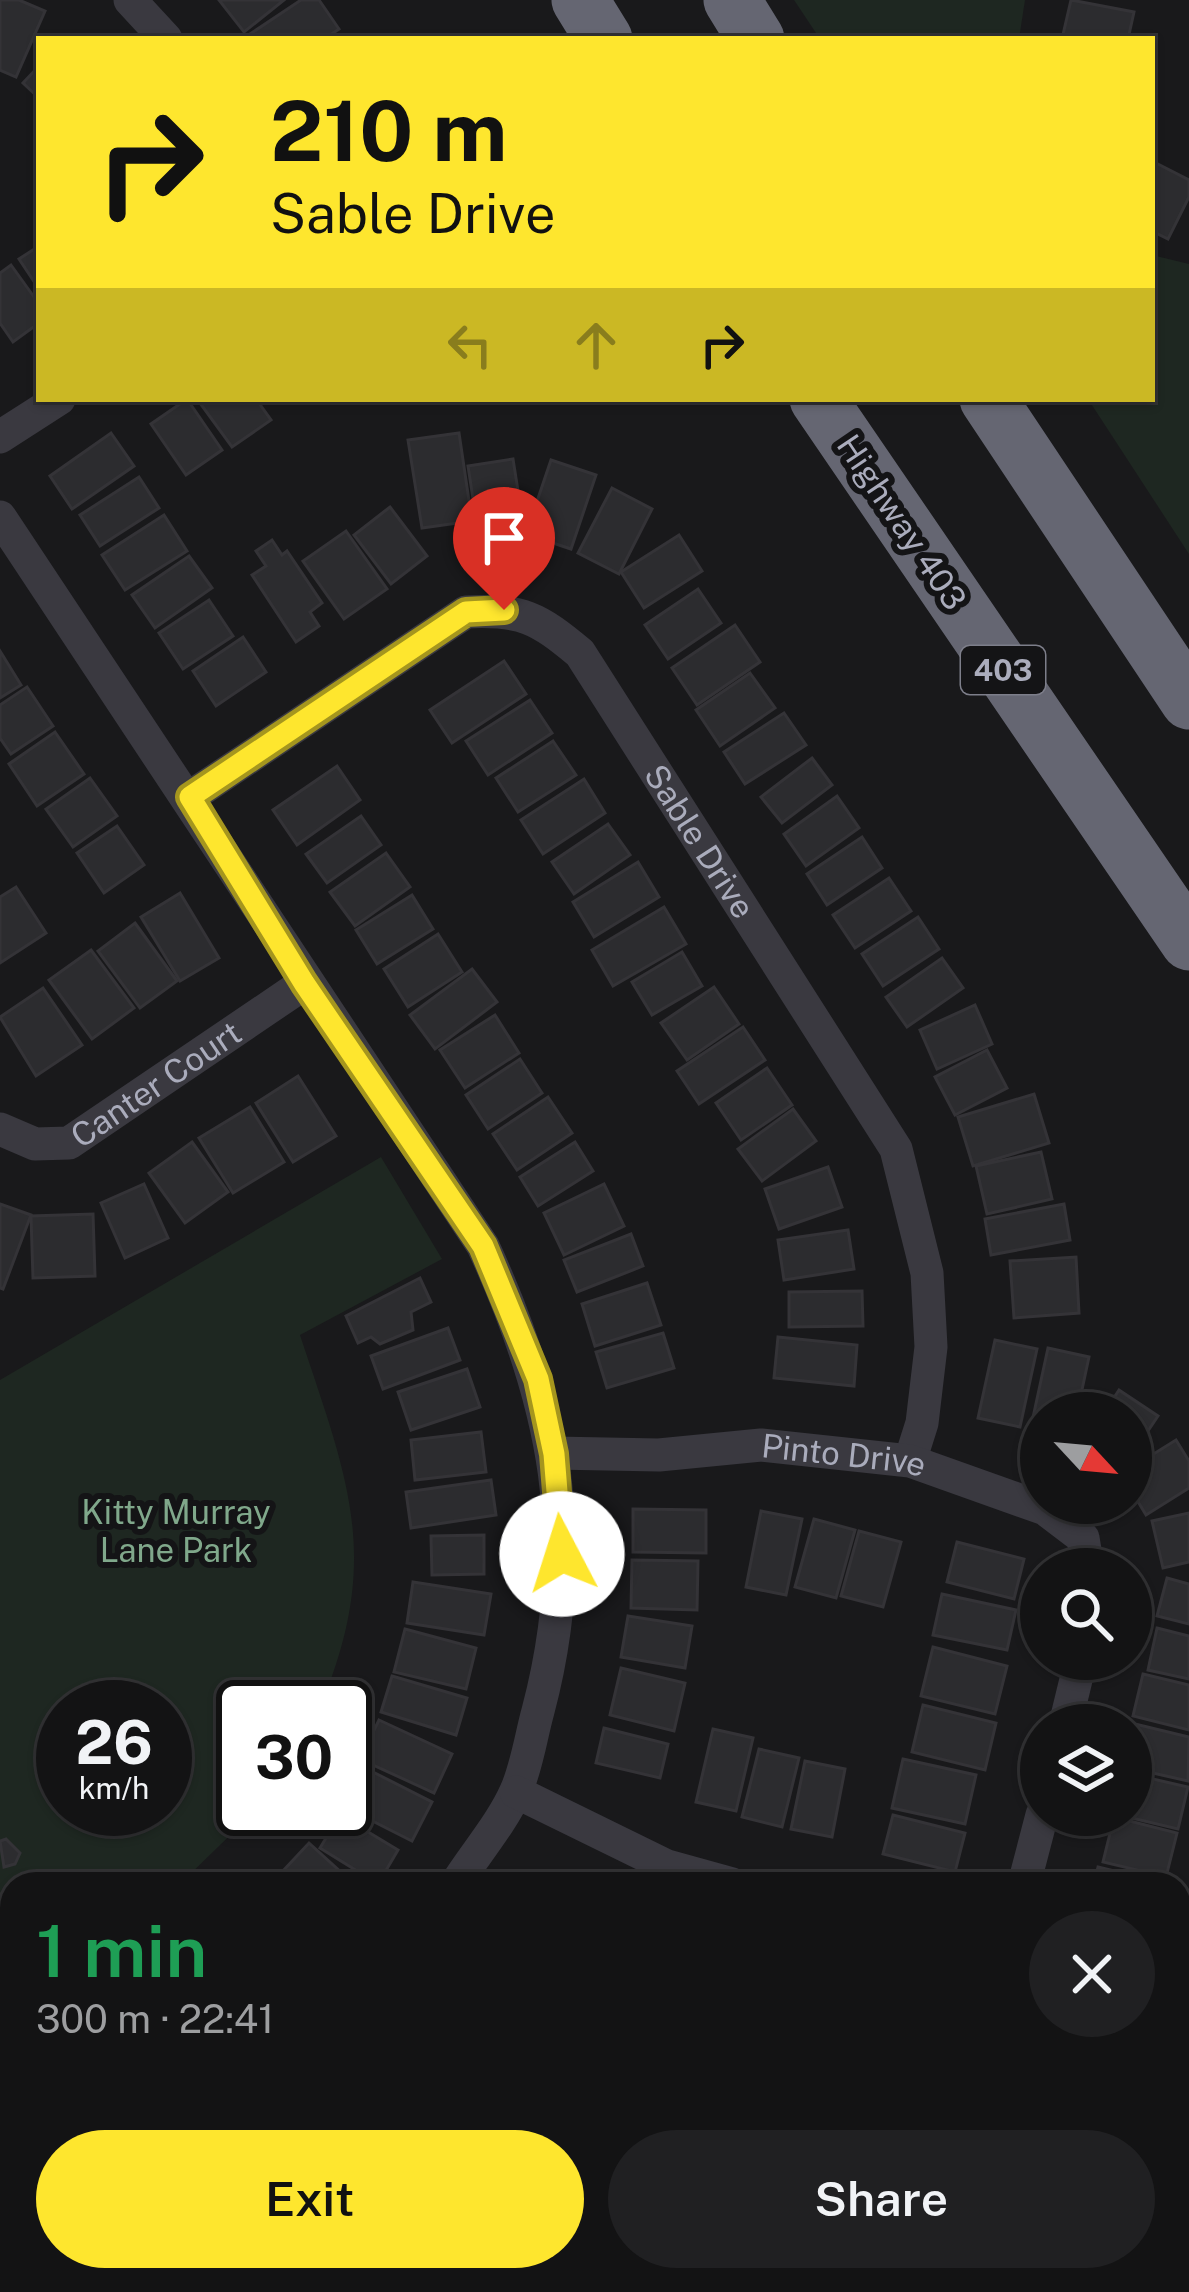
<!DOCTYPE html>
<html lang="en">
<head>
<meta charset="utf-8">
<style>
	:root { --surface:#131314; --page:#202022; --text:#f1f3f6; --muted:#9d9ea0; --line:#323234; --accent:#fee62e }
	body { margin:0; font-family:"Public Sans",sans-serif; background:var(--page); color:var(--text); height:100vh; display:flex; flex-direction:column; font-size:45px; white-space:nowrap }
	* { box-sizing:border-box; margin:0 }
	p { font-size:39px; color:var(--muted) }
	.icon { flex:none; width:66px; height:66px; fill:none; stroke:currentColor; stroke-width:2; stroke-linecap:round; stroke-linejoin:round }
	.map { position:relative; flex:1; overflow:hidden }
	.details { position:absolute; left:0px; top:1872px; width:1191px; height:420px; display:flex; flex-direction:column; background:var(--surface); border-radius:36px 36px 0 0; box-shadow:0 3px 9px #0004,0 0 0 3px var(--line) }
	.details>* { flex:none }
	.guide { position:absolute; left:36px; top:36px; width:1119px; height:366px; border-radius:0px; box-shadow:0 3px 9px #0004,0 0 0 3px var(--line); background:#fee62e; color:#111; overflow:hidden }
	.needle { width:78px; rotate:116deg }
	.buttons { position:absolute; left:1020px; top:1392px; display:grid; gap:24px }
	.buttons a { display:grid; place-items:center; width:132px; height:132px; border-radius:50%; background:var(--surface); box-shadow:0 3px 9px #0004,0 0 0 3px var(--line); font-size:60px }
	.speed { position:absolute; left:36px; top:1680px; display:flex; gap:24px; font-size:60px; font-weight:700; text-align:center }
	.speed>* { display:grid; place-content:center; width:156px; height:156px; border-radius:50%; background:var(--surface); box-shadow:0 3px 9px #0004,0 0 0 3px var(--line); line-height:1 }
	.speed small { font-size:30px; font-weight:400 }
	.speed .limit { border:6px solid #111; border-radius:18px; background:#fff; color:#111 }
	.pin { position:absolute; display:grid; place-items:center; width:102px; height:102px; color:#fff; margin:-123px -51px; border-radius:50% 50% 50% 0; rotate:-45deg; box-shadow:0 0 12px #0007 }
	.pin .icon { rotate:45deg }
	.me { position:absolute; width:132px; margin:-66px; rotate:355deg; stroke-linejoin:round; filter:drop-shadow(0 0 9px #0008) }
	.turn { display:flex; align-items:center; gap:42px; height:252px; padding:0 36px; font-size:54px }
	.turn .icon { width:156px; height:156px; stroke-width:2.5 }
	.turn b { display:block; font-size:84px; line-height:102px }
	.lanes { display:flex; align-items:center; height:114px; padding:0 36px; background:#0003; justify-content:center; gap:60px; direction:ltr }
	.lanes .off { opacity:.35 }
	.round { display:grid; place-items:center; flex:none; width:126px; height:126px; border-radius:63px; background:var(--page) }
	.headline { display:flex; align-items:center; justify-content:space-between; height:204px; padding:0 36px }
	h1 { font-size:72px; font-weight:600; line-height:90px; color:#1e9e55 }
	.button { display:flex; gap:24px; margin-top:auto; padding:24px 36px }
	.button a { flex:1; height:138px; border-radius:72px; background:var(--accent); color:#111; font-size:48px; font-weight:600; line-height:138px; text-align:center }
	.button a+a { background:var(--page); color:var(--text) }
	.map>svg:first-child { display:block }
	.green { fill:#1e2721; fill-rule:evenodd }
	.building { fill:#2c2c2f; stroke:#343337; stroke-width:3 }
	.lines { fill:none; stroke-linecap:round; stroke-linejoin:round }
	.minor { stroke:#3a3940; stroke-width:33 }
	.motorway { stroke:#656672; stroke-width:57 }
	.route-casing { stroke:#a5961e; stroke-width:30 }
	.route { stroke:#fee62e; stroke-width:21 }
	.labels { text-anchor:middle; dominant-baseline:central; stroke-width:12; stroke-linejoin:round; paint-order:stroke }
	.shield { fill:#141416; stroke:#7d7e8a; stroke-width:3 }
	.shield-label { font-size:30px; font-weight:bold; fill:#aaacbc }
	.street-label { font-size:33px; fill:#aaacbc; stroke:#141416 }
	.park-label { font-size:33px; fill:#80a88b; stroke:#141416 }
</style>
</head>
<body>
<div class="map">
<svg width="1189" height="2292" viewBox="0 0 1189 2292">
	<rect width="100%" height="100%" fill="#19191b"/>
	<!-- green -->
	<g class="green">
		<polygon points="794,0 1025,0 1019,39 820,39"/>
		<polygon points="1152,255 1189,264 1189,554 1088,399 1152,399"/>
		<path d="M381,1157L442,1259L300,1335C348,1480 383,1558 320,1707H243V1809H257L180,1884H12V1999L0,2007V1380ZM63,1707H165V1809H63Z"/>
	</g>
	<!-- building -->
	<g class="building">
		<polygon points="0,0 19,0 45,11 16,77 0,70"/>
		<polygon points="219,0 284,0 244,32"/>
		<polygon points="301,0 319,0 339,29 324,39 253,39 250,34"/>
		<polygon points="1071,0 1134,12 1128,39 1062,39"/>
		<polygon points="39,66 39,98 23,83"/>
		<polygon points="1152,161 1189,180 1189,197 1168,239 1152,231"/>
		<polygon points="39,246 39,289 19,259"/>
		<polygon points="11,265 39,304 39,323 13,342 0,323 0,273"/>
		<polygon points="187,399 222,450 186,475 151,424"/>
		<polygon points="197,399 256,399 271,420 232,447"/>
		<polygon points="111,433 134,466 72,509 50,476"/>
		<polygon points="459,433 472,521 422,528 408,440"/>
		<polygon points="513,459 523,523 478,531 468,466"/>
		<polygon points="551,460 596,475 571,549 526,534"/>
		<polygon points="139,477 159,508 100,546 80,515"/>
		<polygon points="612,488 652,509 619,574 578,553"/>
		<polygon points="390,507 427,556 391,584 354,535"/>
		<polygon points="164,515 187,551 125,590 102,555"/>
		<polygon points="346,531 387,589 344,619 303,561"/>
		<polygon points="679,535 702,571 644,608 621,572"/>
		<polygon points="272,540 282,555 287,551 322,603 310,612 319,626 296,642 252,575 266,566 256,551"/>
		<polygon points="189,556 212,588 155,628 132,595"/>
		<polygon points="698,589 721,623 668,659 645,625"/>
		<polygon points="209,600 233,636 183,669 159,633"/>
		<polygon points="735,625 760,662 697,705 672,668"/>
		<polygon points="243,637 266,672 216,706 193,671"/>
		<polygon points="0,651 21,685 0,698"/>
		<polygon points="504,661 526,694 452,743 430,710"/>
		<polygon points="750,673 775,708 720,746 696,710"/>
		<polygon points="27,687 53,726 11,754 0,738 0,705"/>
		<polygon points="530,700 552,733 488,775 466,741"/>
		<polygon points="784,713 806,745 745,784 724,752"/>
		<polygon points="55,732 84,774 37,806 9,764"/>
		<polygon points="553,741 576,775 518,812 496,778"/>
		<polygon points="812,758 832,785 782,823 761,797"/>
		<polygon points="337,766 360,800 297,845 273,810"/>
		<polygon points="90,778 117,816 73,847 46,809"/>
		<polygon points="584,779 605,813 543,854 521,820"/>
		<polygon points="837,796 859,828 806,866 784,834"/>
		<polygon points="361,816 381,845 327,883 306,854"/>
		<polygon points="608,824 630,855 574,894 552,862"/>
		<polygon points="117,826 144,865 104,893 77,853"/>
		<polygon points="862,837 882,868 827,905 807,874"/>
		<polygon points="386,853 410,887 355,926 330,892"/>
		<polygon points="638,862 659,897 594,937 573,902"/>
		<polygon points="889,878 911,911 855,948 833,915"/>
		<polygon points="16,887 46,933 0,963 0,897"/>
		<polygon points="180,893 219,958 180,981 141,917"/>
		<polygon points="412,895 433,929 377,964 356,930"/>
		<polygon points="664,907 686,944 613,986 592,950"/>
		<polygon points="918,917 939,949 883,986 862,954"/>
		<polygon points="135,923 177,981 140,1008 98,951"/>
		<polygon points="438,934 462,972 408,1007 384,969"/>
		<polygon points="91,950 134,1008 92,1039 49,980"/>
		<polygon points="682,952 702,986 652,1015 632,982"/>
		<polygon points="942,958 963,988 907,1027 886,997"/>
		<polygon points="472,969 497,1002 435,1049 410,1015"/>
		<polygon points="714,987 739,1024 687,1060 661,1023"/>
		<polygon points="43,988 82,1045 36,1076 0,1017"/>
		<polygon points="975,1005 992,1044 937,1069 920,1030"/>
		<polygon points="495,1015 519,1053 465,1088 440,1050"/>
		<polygon points="743,1027 765,1060 699,1104 677,1071"/>
		<polygon points="987,1050 1007,1088 955,1115 935,1077"/>
		<polygon points="520,1059 542,1093 488,1129 466,1095"/>
		<polygon points="767,1068 792,1105 741,1140 716,1103"/>
		<polygon points="298,1076 336,1136 293,1162 256,1103"/>
		<polygon points="1034,1094 1049,1143 973,1166 958,1117"/>
		<polygon points="548,1097 572,1133 517,1170 493,1134"/>
		<polygon points="250,1107 284,1162 233,1193 199,1138"/>
		<polygon points="793,1109 816,1141 762,1181 738,1149"/>
		<polygon points="192,1142 228,1192 185,1223 149,1173"/>
		<polygon points="575,1142 593,1171 538,1206 520,1177"/>
		<polygon points="1041,1152 1052,1199 987,1214 976,1166"/>
		<polygon points="828,1167 842,1207 779,1229 765,1189"/>
		<polygon points="144,1184 168,1238 125,1258 101,1203"/>
		<polygon points="604,1184 624,1226 564,1255 544,1213"/>
		<polygon points="0,1204 31,1215 3,1289 0,1288"/>
		<polygon points="1064,1204 1070,1240 991,1255 985,1219"/>
		<polygon points="93,1214 95,1276 33,1278 31,1216"/>
		<polygon points="848,1230 854,1269 784,1280 778,1240"/>
		<polygon points="631,1234 643,1266 577,1292 564,1260"/>
		<polygon points="1076,1257 1079,1313 1014,1318 1010,1261"/>
		<polygon points="420,1278 431,1302 411,1312 413,1330 380,1344 371,1337 358,1343 346,1316"/>
		<polygon points="647,1283 661,1325 595,1346 582,1304"/>
		<polygon points="862,1291 863,1326 789,1327 789,1292"/>
		<polygon points="448,1328 460,1360 383,1389 371,1356"/>
		<polygon points="663,1333 674,1368 607,1388 596,1352"/>
		<polygon points="778,1337 857,1345 854,1386 774,1378"/>
		<polygon points="995,1340 1037,1349 1020,1427 978,1418"/>
		<polygon points="1048,1348 1089,1357 1077,1413 1041,1413 1041,1438 1029,1436"/>
		<polygon points="467,1369 480,1407 411,1430 398,1392"/>
		<polygon points="1119,1390 1158,1416 1131,1456 1131,1413 1104,1413"/>
		<polygon points="481,1432 486,1472 415,1480 411,1440"/>
		<polygon points="1176,1440 1189,1461 1189,1488 1146,1515 1131,1490 1131,1468"/>
		<polygon points="491,1480 496,1515 411,1528 406,1492"/>
		<polygon points="633,1509 706,1510 706,1553 633,1552"/>
		<polygon points="761,1511 802,1519 786,1595 746,1587"/>
		<polygon points="1189,1513 1189,1562 1163,1568 1152,1521"/>
		<polygon points="814,1519 855,1530 836,1598 795,1587"/>
		<polygon points="859,1531 901,1542 883,1607 841,1596"/>
		<polygon points="484,1535 484,1574 432,1575 431,1536"/>
		<polygon points="957,1542 1024,1559 1014,1599 947,1582"/>
		<polygon points="632,1560 698,1561 697,1610 631,1608"/>
		<polygon points="1167,1578 1189,1584 1189,1624 1157,1616"/>
		<polygon points="413,1582 491,1594 484,1635 407,1623"/>
		<polygon points="942,1594 1016,1610 1007,1650 933,1635"/>
		<polygon points="628,1616 692,1626 685,1668 621,1657"/>
		<polygon points="1157,1628 1189,1636 1189,1679 1148,1670"/>
		<polygon points="405,1629 476,1648 466,1689 394,1672"/>
		<polygon points="933,1647 1007,1666 995,1714 921,1696"/>
		<polygon points="621,1668 685,1683 674,1731 610,1715"/>
		<polygon points="1143,1674 1189,1685 1189,1730 1133,1716"/>
		<polygon points="392,1676 467,1698 456,1735 381,1712"/>
		<polygon points="923,1705 996,1723 985,1770 912,1752"/>
		<polygon points="379,1720 452,1754 434,1793 360,1759"/>
		<polygon points="1135,1724 1189,1737 1188,1781 1131,1768"/>
		<polygon points="604,1728 668,1744 660,1778 596,1763"/>
		<polygon points="713,1729 753,1738 736,1811 696,1802"/>
		<polygon points="759,1749 799,1758 782,1827 742,1817"/>
		<polygon points="903,1759 976,1775 965,1824 892,1808"/>
		<polygon points="805,1761 845,1769 832,1837 791,1829"/>
		<polygon points="371,1771 432,1802 412,1841 351,1810"/>
		<polygon points="1131,1774 1188,1787 1178,1829 1119,1815 1131,1815"/>
		<polygon points="340,1815 398,1850 378,1884 320,1848"/>
		<polygon points="893,1815 965,1833 955,1872 883,1854"/>
		<polygon points="1114,1817 1177,1833 1166,1877 1103,1862"/>
		<polygon points="6,1839 20,1853 15,1864 4,1867 0,1841"/>
		<polygon points="309,1843 354,1884 292,1884 280,1874"/>
		<polygon points="1098,1867 1163,1883 1163,1884 1094,1884"/>
		<polygon points="194,2280 239,2280 247,2292 176,2292"/>
		<polygon points="343,2280 398,2280 391,2292 362,2292"/>
		<polygon points="415,2280 475,2280 470,2292 410,2292"/>
		<polygon points="488,2280 518,2280 539,2287 538,2292 484,2292"/>
		<polygon points="921,2280 956,2280 932,2292"/>
	</g>
	<g class="lines">
		<!-- minor -->
		<g class="minor">
			<polyline points="130,0 166,39"/>
			<polyline points="0,437 59,399"/>
			<path d="M0,517L483,1246C555,1402 583,1541 538,1711C531,1736 527,1766 516,1791C502,1823 475,1854 456,1884"/>
			<path id="s1" d="M190,797L466,612C522,609 538,618 580,653L896,1149L927,1273L931,1347L922,1423L910,1461"/>
			<path id="s2" d="M0,1129L35,1144L69,1143L305,983"/>
			<path id="s3" d="M554,1453L659,1455L761,1445L910,1461L1045,1509L1083,1538L1088,1569"/>
			<polyline points="1065,1725 1081,1659"/>
			<polyline points="516,1792 667,1866 732,1884"/>
			<polyline points="1024,1884 1042,1815"/>
			<polyline points="0,2178 12,2203"/>
			<polyline points="58,2280 66,2292"/>
			<polyline points="825,2280 839,2292"/>
		</g>
		<!-- motorway -->
		<g class="motorway">
			<polyline points="580,0 604,39"/>
			<polyline points="732,0 756,39"/>
			<polyline points="818,399 1189,942"/>
			<polyline points="988,399 1189,701"/>
		</g>
	</g>
	<g class="lines">
		<!-- route casing -->
		<g class="route-casing">
			<polyline id="route" points="504,610 466,612 190,797 304,983 483,1246 538,1379 554,1454 562,1554"/>
		</g>
		<!-- route -->
		<use href="#route" class="route"/>
	</g>
	<g class="labels">
		<!-- shield labels -->
		<rect class="shield" x="961" y="646" width="84" height="48" rx="9"/>
		<g class="shield-label">
			<text x="1003" y="670">403</text>
		</g>
		<!-- street labels -->
		<g class="street-label">
			<text transform="translate(902 522) rotate(56)">Highway 403</text>
			<text stroke="none"><textPath href="#s1" startOffset="681">Sable Drive</textPath></text>
			<text stroke="none"><textPath href="#s2" startOffset="177">Canter Court</textPath></text>
			<text stroke="none"><textPath href="#s3" startOffset="291">Pinto Drive</textPath></text>
		</g>
		<!-- park labels -->
		<g class="park-label">
			<text x="176" y="1512">Kitty Murray<tspan x="176" dy="38">Lane Park</tspan></text>
		</g>
	</g>
</svg>
<div class="buttons">
<a><svg class="needle" viewBox="-14 -14 28 28"><path d="M0-13l5 13h-10z" fill="#e53935"/><path d="M0 13l5-13h-10z" fill="#9d9ea0"/></svg></a>
<a><svg class="icon" aria-label="search" viewBox="0 0 24 24"><circle cx="10" cy="10" r="6"/><path d="M15 15l6 6"/></svg></a>
<a><svg class="icon" aria-label="layers" viewBox="0 0 24 24"><path d="M12 4l9 5-9 5-9-5zM3 14l9 5 9-5"/></svg></a>
</div>
<div class="speed"><div>26<small>km/h</small></div><div class="limit">30</div></div>
<div class="pin" style="left:504px;top:610px;background:#d93025"><svg class="icon" aria-label="arrive" viewBox="0 0 24 24"><path d="M6 21V4h12l-3 4 3 4H6"/></svg></div>
<svg class="me" style="left:562px;top:1554px" viewBox="-20 -20 40 40"><circle r="19" fill="#fff"/><path d="M0-13L10 11 0 6-10 11z" fill="#fee62e"/></svg>
<div class="guide">
<div class="turn"><svg class="icon" aria-label="right" viewBox="0 0 24 24"><path d="M7 20v-9h11M14 6l5 5-5 5"/></svg><div><b>210 m</b>Sable Drive</div></div>
<div class="lanes"><svg class="icon off" aria-label="left" viewBox="0 0 24 24"><path d="M17 20v-9H6M10 6l-5 5 5 5"/></svg><svg class="icon off" aria-label="ahead" viewBox="0 0 24 24"><path d="M12 20V5M6 11l6-6 6 6"/></svg><svg class="icon" aria-label="right" viewBox="0 0 24 24"><path d="M7 20v-9h11M14 6l5 5-5 5"/></svg></div>
</div>
<section class="details">
<div class="headline"><div><h1>1 min</h1><p>300 m · 22:41</p></div><a class="round"><svg class="icon" aria-label="close" viewBox="0 0 24 24"><path d="M6 6l12 12M18 6L6 18"/></svg></a></div>
<div class="button"><a>Exit</a><a>Share</a></div>
</section>
</div>
</body>
</html>
